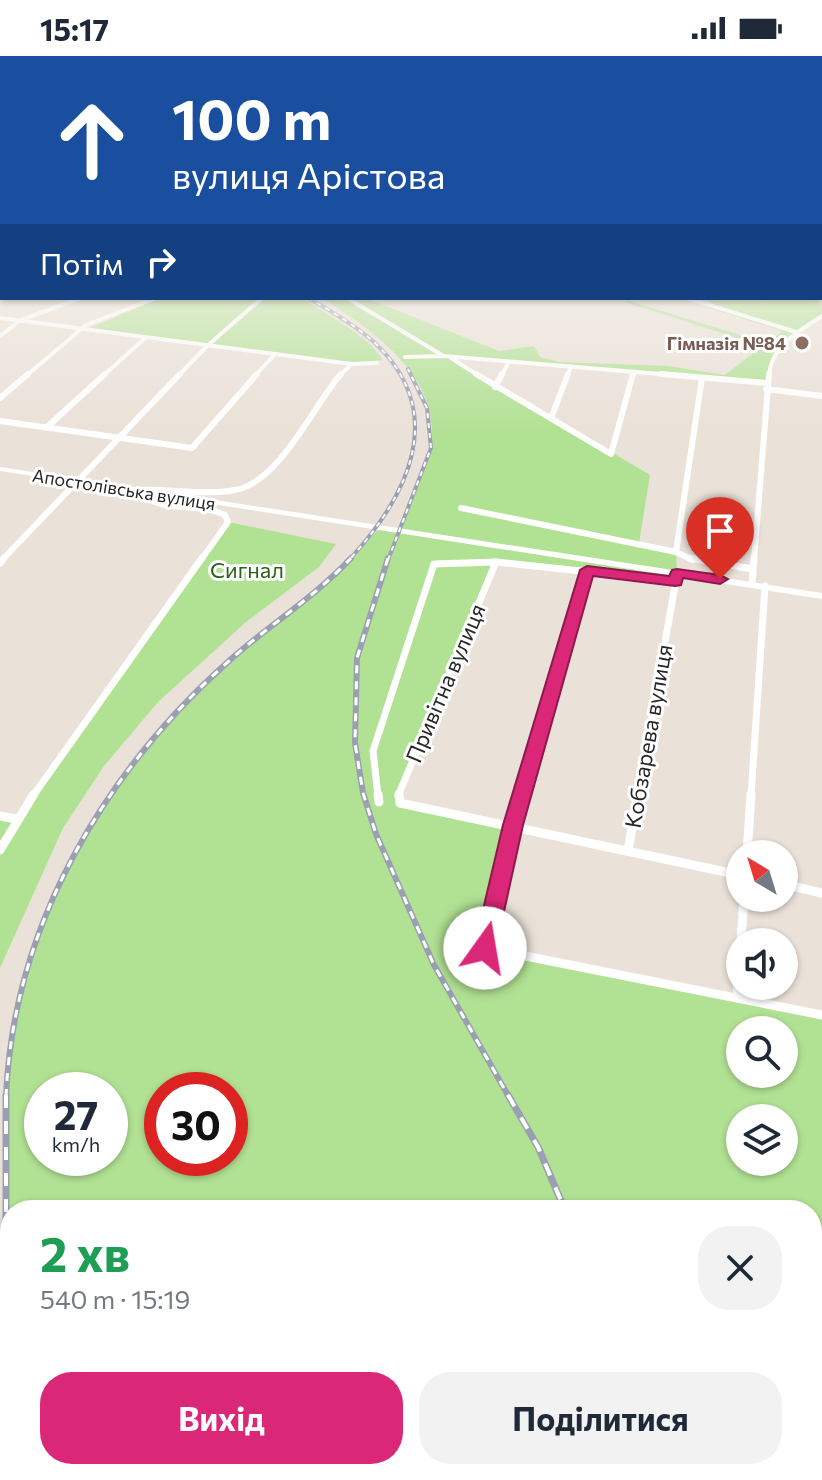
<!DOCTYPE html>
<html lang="uk">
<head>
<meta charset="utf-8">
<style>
	:root { --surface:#fff; --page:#f2f2f3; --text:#1f2937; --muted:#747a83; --accent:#db2777 }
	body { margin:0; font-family:Commissioner,sans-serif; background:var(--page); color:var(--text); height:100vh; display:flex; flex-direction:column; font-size:30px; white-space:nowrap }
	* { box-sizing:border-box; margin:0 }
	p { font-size:26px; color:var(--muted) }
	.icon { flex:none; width:44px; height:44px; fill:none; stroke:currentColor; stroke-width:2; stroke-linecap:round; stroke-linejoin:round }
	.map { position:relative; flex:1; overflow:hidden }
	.panel { position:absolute; left:0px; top:1144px; width:822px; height:280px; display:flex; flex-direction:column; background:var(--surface); border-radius:32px 32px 0 0; box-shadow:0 2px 6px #0004 }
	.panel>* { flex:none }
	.top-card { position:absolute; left:0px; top:0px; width:822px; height:244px; box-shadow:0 2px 6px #0004; background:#1a4fa0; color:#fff; overflow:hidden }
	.needle { width:52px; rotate:322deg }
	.tools { position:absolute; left:726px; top:784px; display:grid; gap:16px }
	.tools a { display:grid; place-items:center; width:72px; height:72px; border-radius:50%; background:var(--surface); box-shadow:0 2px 6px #0004; font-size:40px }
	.speed { position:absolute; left:24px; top:1016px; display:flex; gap:16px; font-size:40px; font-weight:700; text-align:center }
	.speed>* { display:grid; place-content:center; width:104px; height:104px; border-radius:50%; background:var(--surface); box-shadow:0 2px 6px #0004; line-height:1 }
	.speed small { font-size:20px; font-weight:400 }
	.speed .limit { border:12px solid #d22; background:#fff; color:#111 }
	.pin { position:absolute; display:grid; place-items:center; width:68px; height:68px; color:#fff; margin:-82px -34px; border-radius:50% 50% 50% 0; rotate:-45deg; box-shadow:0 0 8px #0007 }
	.pin .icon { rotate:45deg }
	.me { position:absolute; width:88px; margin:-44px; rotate:13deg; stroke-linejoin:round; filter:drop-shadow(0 0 6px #0008) }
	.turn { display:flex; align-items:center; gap:28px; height:168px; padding:0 40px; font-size:36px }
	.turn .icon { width:104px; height:104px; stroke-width:2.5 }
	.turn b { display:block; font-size:56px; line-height:68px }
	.then { display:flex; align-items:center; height:76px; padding:0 40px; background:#0003; gap:16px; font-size:30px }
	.round { display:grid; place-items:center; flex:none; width:84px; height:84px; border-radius:32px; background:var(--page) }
	.head { display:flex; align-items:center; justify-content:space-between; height:136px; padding:0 40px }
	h1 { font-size:48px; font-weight:700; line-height:60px; color:#1e9e55 }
	.action { display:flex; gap:16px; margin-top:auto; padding:16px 40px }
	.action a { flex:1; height:92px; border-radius:32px; background:var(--accent); color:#fff; font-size:32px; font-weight:700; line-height:92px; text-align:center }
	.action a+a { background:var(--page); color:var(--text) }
	.status { display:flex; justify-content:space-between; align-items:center; height:56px; padding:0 40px; background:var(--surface); direction:ltr }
	.status svg { height:22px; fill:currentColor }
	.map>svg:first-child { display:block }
	.green { fill:#b1e193; fill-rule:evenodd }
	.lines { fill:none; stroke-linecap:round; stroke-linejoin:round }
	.street-far3 { stroke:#fff; stroke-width:4 }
	.street-far2 { stroke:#fff; stroke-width:6 }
	.street-far1 { stroke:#fff; stroke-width:7 }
	.street { stroke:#fff; stroke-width:9 }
	.secondary { fill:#fff; fill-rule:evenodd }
	.rail-far2-casing { stroke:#9b9fb2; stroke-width:4 }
	.rail-far1-casing { stroke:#9b9fb2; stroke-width:6 }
	.rail-casing { stroke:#9b9fb2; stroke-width:7 }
	.rail-far2 { stroke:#fff; stroke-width:2; stroke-dasharray:5; stroke-linecap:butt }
	.rail-far1 { stroke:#fff; stroke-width:3; stroke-dasharray:8; stroke-linecap:butt }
	.rail { stroke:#fff; stroke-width:4; stroke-dasharray:13; stroke-linecap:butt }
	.route { fill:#db2777; stroke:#8e194d; stroke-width:2 }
	.education-dot { fill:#8d6e63; stroke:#fff; stroke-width:3 }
	.labels { text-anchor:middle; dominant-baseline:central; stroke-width:6; stroke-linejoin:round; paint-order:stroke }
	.far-education-label { font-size:18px; font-weight:bold; fill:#785e54; stroke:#fff; text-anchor:end }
	.far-street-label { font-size:18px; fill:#272727; stroke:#fff }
	.park-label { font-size:22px; fill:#2b6219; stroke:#fff }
	.street-label { font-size:22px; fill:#272727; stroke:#fff }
</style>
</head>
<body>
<div class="status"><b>15:17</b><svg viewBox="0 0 49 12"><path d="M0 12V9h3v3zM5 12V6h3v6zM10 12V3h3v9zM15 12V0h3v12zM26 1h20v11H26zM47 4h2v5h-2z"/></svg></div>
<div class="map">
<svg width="822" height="1424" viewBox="0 0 822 1424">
	<rect width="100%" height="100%" fill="#eae1d8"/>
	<!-- green -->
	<g class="green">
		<path d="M820,211L822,260C794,278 768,291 766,327L451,301L650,419L639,487L676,496L677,517L667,525L496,506L398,742L513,769L485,891L822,960V1424H678L673,1414H812V1154H10V1213C5,1183 6,1152 6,1122C5,1084 4,1044 8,1006C20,885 94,737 180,651C243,587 318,538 379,473L397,476C406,448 424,425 430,395C445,322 373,275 322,242H366L499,295L534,290L540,301L559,306L668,310L725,319L763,290L624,246L627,244L766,287L783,275L706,251L712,246L700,242H820ZM740,974H784V1018H740ZM42,1034H110V1102H42ZM162,1034H230V1102H162ZM740,1062H784V1106H740Z"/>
		<polygon points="159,242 302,242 352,274 372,290 383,304 351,307 88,273"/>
		<polygon points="228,466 336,488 319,511 246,566 158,646 104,710 63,772 0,912 0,760 16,763"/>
		<polygon points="137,1414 640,1414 641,1424 142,1424"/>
	</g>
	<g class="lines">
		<!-- street-far3 -->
		<g class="street-far3">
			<polyline points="347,242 442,299"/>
			<polyline points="687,242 796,276"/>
			<polyline points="0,262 352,308 377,307"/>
			<polyline points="0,280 21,264 81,242"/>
			<polyline points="405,301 443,300 685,320"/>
			<polyline points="451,302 479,320"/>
			<polyline points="26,320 86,269 156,242"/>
			<polyline points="103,320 145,282"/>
			<polyline points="178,320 207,290 262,242"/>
			<polyline points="255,320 275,298"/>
			<polyline points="339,320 352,308"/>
			<polyline points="501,320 509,306"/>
			<polyline points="567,320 571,311"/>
			<polyline points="633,320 634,316"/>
			<path d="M769,320C771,289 798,276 822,260"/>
		</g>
		<!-- street-far2 -->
		<g class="street-far2">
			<polyline points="476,318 611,398 633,318"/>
			<polyline points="661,318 766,327"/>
			<polyline points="495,331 502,318"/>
			<polyline points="766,333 822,340"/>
			<polyline points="0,342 28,318"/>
			<polyline points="551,362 568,318"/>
			<polyline points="0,365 192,392 257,318"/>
			<polyline points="47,371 105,318"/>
			<path d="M135,434C160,459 197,445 225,459L228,466L201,504"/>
			<path d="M136,434C169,432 202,440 235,434C279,427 313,350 341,318"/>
			<polyline points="461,452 676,496"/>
			<polyline points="2,504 180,318"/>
			<polyline points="693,504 676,496 702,322"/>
			<polyline points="754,504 769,318"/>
		</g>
		<!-- street-far1 -->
		<g class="street-far1">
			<polyline points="689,502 752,513"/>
			<polyline points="0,507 4,502"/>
			<polyline points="752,528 754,502"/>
			<polyline points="33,740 202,502"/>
			<polyline points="378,740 373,695 434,508 496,506 675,525"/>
			<polyline points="398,740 496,506"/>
			<polyline points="521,740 587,514"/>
			<polyline points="638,740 676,524"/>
			<polyline points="751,740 765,530"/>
		</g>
		<!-- street -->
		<g class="street">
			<polyline points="378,738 379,746"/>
			<polyline points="399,738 400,747 740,819"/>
			<polyline points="522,738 485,892 822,959"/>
			<polyline points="0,760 16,763"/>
			<polyline points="0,794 34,738"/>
			<polyline points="628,795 638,738"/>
			<polyline points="747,798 751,738"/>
			<polyline points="784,828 822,837"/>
			<polyline points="741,886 744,842"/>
			<polyline points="737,942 740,900"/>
		</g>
		<!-- secondary -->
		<polygon class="secondary" points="0,411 822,537 822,543 0,415"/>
		<!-- rail-far2 casing -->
		<g class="rail-far2-casing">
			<g id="rail-far2">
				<path d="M308,242C331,255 355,269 375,287C450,358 407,441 349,504"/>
				<polyline points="388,504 431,392 427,352 408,313"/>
			</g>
		</g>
		<!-- rail-far1 casing -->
		<g class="rail-far1-casing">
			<g id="rail-far1">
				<polyline points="388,502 357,602 355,687 363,737 376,778 434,909 509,1041"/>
				<path d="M6,1041C13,869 105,715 230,604C269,569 315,541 351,502"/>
			</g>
		</g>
		<!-- rail casing -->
		<g class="rail-casing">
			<g id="rail">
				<polyline points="6,1039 6,1168 10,1213"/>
				<polyline points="508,1039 538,1091 565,1154"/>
				<polyline points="0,1212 10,1271"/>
				<polyline points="43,1414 46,1424"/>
				<polyline points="56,1414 59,1424"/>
				<polyline points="648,1414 650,1424"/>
			</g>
		</g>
		<!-- rail-far2 -->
		<use href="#rail-far2" class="rail-far2"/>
		<!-- rail-far1 -->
		<use href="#rail-far1" class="rail-far1"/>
		<!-- rail -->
		<use href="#rail" class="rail"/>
	</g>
	<!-- sky -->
	<linearGradient id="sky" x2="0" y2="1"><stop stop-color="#75bfea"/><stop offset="0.47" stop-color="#f6f2ed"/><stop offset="1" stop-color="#f6f2ed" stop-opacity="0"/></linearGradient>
	<rect width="822" height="375" fill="url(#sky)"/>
	<!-- route -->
	<polygon class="route" points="587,510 669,520 672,514 677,513 720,519 728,523 720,528 683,522 681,529 675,530 593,520 523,769 496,892 493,898 485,901 477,898 474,892 503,769 580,514"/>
	<!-- markers -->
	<circle class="education-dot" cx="802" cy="287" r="8"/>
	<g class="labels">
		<!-- far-education labels -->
		<g class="far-education-label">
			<text x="786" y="287">Гімназія №84</text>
		</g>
		<!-- far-street labels -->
		<g class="far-street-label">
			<text transform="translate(124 433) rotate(9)">Апостолівська вулиця</text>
		</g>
		<!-- park labels -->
		<g class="park-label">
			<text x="247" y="513">Сигнал</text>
		</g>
		<!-- street labels -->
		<g class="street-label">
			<text transform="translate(445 627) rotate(-67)">Привітна вулиця</text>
			<text transform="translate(648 680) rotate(-80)">Кобзарева вулиця</text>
		</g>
	</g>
</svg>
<div class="tools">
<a><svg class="needle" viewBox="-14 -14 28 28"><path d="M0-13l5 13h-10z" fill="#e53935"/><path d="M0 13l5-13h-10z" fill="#747a83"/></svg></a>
<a><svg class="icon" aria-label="sound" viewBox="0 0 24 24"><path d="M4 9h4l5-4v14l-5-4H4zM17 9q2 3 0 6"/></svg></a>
<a><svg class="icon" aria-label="search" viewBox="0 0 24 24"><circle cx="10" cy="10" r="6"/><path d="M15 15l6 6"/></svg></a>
<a><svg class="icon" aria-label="layers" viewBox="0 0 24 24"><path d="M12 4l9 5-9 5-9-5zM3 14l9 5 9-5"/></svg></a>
</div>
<div class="speed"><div>27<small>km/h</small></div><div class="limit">30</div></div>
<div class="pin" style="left:720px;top:523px;background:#d93025"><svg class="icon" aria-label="arrive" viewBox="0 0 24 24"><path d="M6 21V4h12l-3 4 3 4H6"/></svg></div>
<svg class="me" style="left:485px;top:892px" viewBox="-20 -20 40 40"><circle r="19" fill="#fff"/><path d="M0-13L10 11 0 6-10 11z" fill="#db2777"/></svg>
<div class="top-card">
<div class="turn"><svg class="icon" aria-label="ahead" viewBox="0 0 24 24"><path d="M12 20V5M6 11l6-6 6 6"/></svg><div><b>100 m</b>вулиця Арістова</div></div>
<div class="then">Потім<svg class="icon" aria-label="right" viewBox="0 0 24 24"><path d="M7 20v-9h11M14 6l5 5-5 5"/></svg></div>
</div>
<section class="panel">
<div class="head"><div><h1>2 хв</h1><p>540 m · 15:19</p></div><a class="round"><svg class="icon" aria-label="close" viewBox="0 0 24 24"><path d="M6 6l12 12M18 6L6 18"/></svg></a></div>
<div class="action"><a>Вихід</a><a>Поділитися</a></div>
</section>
</div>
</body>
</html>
